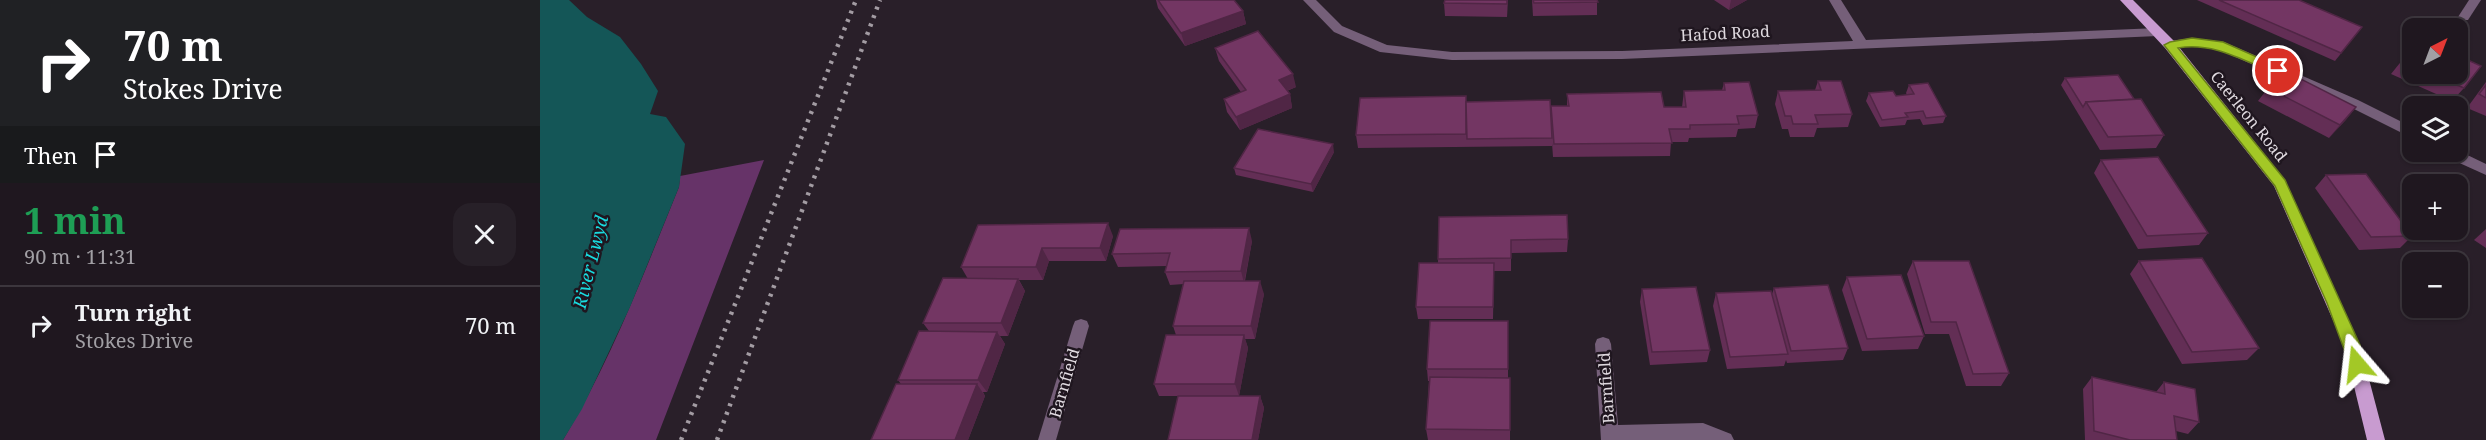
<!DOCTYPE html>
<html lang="en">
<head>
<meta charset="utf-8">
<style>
	:root { --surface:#1f171f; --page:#272028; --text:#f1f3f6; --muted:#a19fa4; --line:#3c363d }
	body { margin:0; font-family:"Noto Serif",serif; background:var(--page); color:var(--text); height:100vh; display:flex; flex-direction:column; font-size:22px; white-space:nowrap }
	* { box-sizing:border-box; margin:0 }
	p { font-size:20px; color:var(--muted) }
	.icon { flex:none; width:33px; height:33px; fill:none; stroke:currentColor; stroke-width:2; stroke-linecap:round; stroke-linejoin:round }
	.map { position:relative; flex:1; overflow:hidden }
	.panel { display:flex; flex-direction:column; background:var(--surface); width:540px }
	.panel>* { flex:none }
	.top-card { background:#202124; color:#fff; overflow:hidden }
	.needle { width:39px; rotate:42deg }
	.fabs { position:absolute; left:1862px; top:18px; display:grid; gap:12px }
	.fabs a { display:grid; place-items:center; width:66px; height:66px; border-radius:12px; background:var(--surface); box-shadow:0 2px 4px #0004,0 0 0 2px var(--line); font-size:30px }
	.pin { position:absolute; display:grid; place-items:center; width:51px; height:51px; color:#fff; margin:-26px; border:3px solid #fff; border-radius:50%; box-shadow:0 2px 6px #0007 }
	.me { position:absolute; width:66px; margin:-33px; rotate:343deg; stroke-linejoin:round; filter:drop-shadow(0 0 4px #0008) }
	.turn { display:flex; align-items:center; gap:21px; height:126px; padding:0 24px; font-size:27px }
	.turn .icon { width:78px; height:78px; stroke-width:2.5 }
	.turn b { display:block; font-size:42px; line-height:51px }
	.then { display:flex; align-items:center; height:57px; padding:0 24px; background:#0003; gap:12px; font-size:22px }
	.round { display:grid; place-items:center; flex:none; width:63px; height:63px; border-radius:18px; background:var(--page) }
	.overview { display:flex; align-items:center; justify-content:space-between; height:102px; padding:0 24px }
	h1 { font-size:36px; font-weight:700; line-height:45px; color:#1e9e55 }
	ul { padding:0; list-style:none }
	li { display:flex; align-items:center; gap:18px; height:78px; padding:0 24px; border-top:2px solid var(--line) }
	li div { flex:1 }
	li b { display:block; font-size:22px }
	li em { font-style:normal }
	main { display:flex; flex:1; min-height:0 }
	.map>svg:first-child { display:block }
	.forest { fill:#663368 }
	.water { fill:#145657 }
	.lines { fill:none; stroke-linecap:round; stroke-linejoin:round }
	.minor { fill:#755f79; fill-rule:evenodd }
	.major { fill:#c89bd0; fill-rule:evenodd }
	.rail { stroke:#a39ca3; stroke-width:4.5; stroke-dasharray:3 6; stroke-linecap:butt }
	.wall { fill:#632e55 }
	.shaded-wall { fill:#502645 }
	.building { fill:#733663; stroke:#502645; stroke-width:1.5 }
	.route { fill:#a3c826; stroke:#6a8219; stroke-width:1.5 }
	.labels { text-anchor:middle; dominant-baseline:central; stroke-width:5; stroke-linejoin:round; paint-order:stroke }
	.street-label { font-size:16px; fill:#dfd9df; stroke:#1f161f }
	.water-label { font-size:18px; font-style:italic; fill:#19dbdf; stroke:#1f161f }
</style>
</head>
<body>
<main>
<section class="panel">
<div class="top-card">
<div class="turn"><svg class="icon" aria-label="right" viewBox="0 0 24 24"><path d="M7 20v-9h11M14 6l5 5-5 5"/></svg><div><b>70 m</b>Stokes Drive</div></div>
<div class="then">Then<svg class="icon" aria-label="arrive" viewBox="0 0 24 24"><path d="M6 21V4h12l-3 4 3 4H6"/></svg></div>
</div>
<div class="overview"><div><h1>1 min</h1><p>90 m · 11:31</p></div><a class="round"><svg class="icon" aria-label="close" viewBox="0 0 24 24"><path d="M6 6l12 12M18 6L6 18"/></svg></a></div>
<ul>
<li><svg class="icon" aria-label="right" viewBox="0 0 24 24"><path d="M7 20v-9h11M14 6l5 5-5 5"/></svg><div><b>Turn right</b><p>Stokes Drive</p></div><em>70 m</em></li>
</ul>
</section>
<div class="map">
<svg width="1946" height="440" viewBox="0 0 1946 440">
	<rect width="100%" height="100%" fill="#291f29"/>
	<!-- forest -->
	<path class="forest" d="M224,160L116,440H23C71,361 104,273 139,187L140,176Z"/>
	<!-- water -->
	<polygon class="water" points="0,0 29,0 47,17 80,37 101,64 118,91 110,114 126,117 145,144 139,187 90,307 42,409 23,440 0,440"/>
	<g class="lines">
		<!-- minor -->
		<g class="minor">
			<polygon points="763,0 776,0 802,26 847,45 912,52 1082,51 1313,41 1289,0 1301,0 1326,40 1618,28 1624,32 1618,36 1082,59 912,60 840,52 794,32"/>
			<polygon points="1929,0 1941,0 1928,20 1920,20 1918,17"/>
			<polygon points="1652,38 1684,42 1818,100 1872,127 1872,138 1808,106 1677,49 1652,46 1630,49 1624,45 1630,41"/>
			<polygon points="1917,150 1946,164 1946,175 1904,156 1902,152"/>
			<polygon points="541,319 547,321 549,326 516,440 498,440 533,326 535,321"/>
			<polygon points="1063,337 1069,339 1071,344 1078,425 1163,423 1191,434 1194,440 1061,440 1055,344 1057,339"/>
		</g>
		<!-- major -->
		<polygon class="major" points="1580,0 1593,0 1635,42 1745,180 1820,345 1845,440 1827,440 1804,345 1734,186 1625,48"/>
		<!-- rail -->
		<g class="rail">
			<polyline points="141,440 316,0"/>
			<polyline points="177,440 340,0"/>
		</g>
	</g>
	<!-- wall -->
	<g class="wall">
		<polygon points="616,0 694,0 703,11 706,24 645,46 618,8"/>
		<polygon points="968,0 967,17 905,16 904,3"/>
		<polygon points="992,0 1057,0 1057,15 993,16"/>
		<polygon points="1174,0 1207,0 1189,10"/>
		<polygon points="1657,0 1759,0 1822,27 1795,61"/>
		<polygon points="675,48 756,87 747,91 750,94 752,108 700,130 687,112 684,99 701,92 679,61"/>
		<polygon points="1872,48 1872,74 1917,74 1924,88 1912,101 1851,74"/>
		<polygon points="1525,78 1594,99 1624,135 1616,148 1560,150 1521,85"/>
		<polygon points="1278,81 1312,114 1308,127 1277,128 1274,137 1250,137 1248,129 1242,129 1235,104 1238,91 1275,90"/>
		<polygon points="1946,82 1946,116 1927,108"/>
		<polygon points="1184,83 1218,115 1215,128 1198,129 1196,137 1149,138 1148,142 1131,142 1130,156 1013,157 1012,143 1012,146 818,148 816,135 926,102 1010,109 1027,106 1027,94 1124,107 1142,107 1144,91 1182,90"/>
		<polygon points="1369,85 1406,116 1403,123 1383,125 1380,119 1367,120 1365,125 1340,127 1326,101 1329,93 1356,96 1367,95 1366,93"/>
		<polygon points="1728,88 1816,107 1789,138 1718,101"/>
		<polygon points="794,152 773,192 696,175 694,168"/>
		<polygon points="1561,160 1668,233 1659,245 1598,249 1554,173"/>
		<polygon points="1786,175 1872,236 1860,248 1819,250 1775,188"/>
		<polygon points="899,217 1028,239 1027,252 971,253 971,271 954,271 953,319 878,319 876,307 898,263"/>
		<polygon points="438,225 573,236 566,261 509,261 503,280 479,280 485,291 468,336 460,336 465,344 447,392 443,392 445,396 428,440 331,440 361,384 358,380 389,331 383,323 428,279 421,267"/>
		<polygon points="1946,229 1946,248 1934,240"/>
		<polygon points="712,241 705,281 724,294 715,339 705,339 708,348 699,396 720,396 724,408 718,440 628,440 638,396 619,396 614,384 636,335 633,326 644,284 630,285 625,272 627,266 578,267 572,254"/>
		<polygon points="1373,261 1469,373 1461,386 1426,386 1409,334 1385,334 1367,274"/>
		<polygon points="1599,261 1719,348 1707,360 1642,364 1590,274"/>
		<polygon points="1307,277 1384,336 1378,349 1322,351 1302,290"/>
		<polygon points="1234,288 1308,348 1303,360 1247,363 1246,360 1244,366 1187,369 1173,306 1176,293 1232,294"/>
		<polygon points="1102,289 1170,350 1167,362 1110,365 1100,302"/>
		<polygon points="968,321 968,378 970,378 970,440 888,440 886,429 889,381 888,381 887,369"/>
		<polygon points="1552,377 1616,392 1624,382 1659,422 1648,434 1636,431 1637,440 1545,440 1543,389"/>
	</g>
	<!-- shaded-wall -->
	<g class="shaded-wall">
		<polygon points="1191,0 1207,0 1189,10"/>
		<polygon points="703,11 706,24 645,46 641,33"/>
		<polygon points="753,74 756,87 741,93 739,80"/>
		<polygon points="750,94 752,108 700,130 696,117"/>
		<polygon points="1816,107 1806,120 1789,138 1800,125"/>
		<polygon points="793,144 794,152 773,192 771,184"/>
		<polygon points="568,223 573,236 566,261 560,248"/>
		<polygon points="709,228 712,241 704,283 701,271"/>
		<polygon points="502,248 509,261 503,280 496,267"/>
		<polygon points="478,279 485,291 468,336 461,323"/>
		<polygon points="720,281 724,294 715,339 711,326"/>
		<polygon points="457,332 465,344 447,392 438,380"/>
		<polygon points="704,335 708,348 699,396 695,384"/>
		<polygon points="437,384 445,396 428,440 415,440"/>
		<polygon points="720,396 724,408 718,440 712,440"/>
	</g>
	<!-- building -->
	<g class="building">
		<polygon points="618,0 694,0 703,11 641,33"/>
		<polygon points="905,0 967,0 967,4 904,3"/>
		<polygon points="993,0 1057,0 1058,2 994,3"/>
		<polygon points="1679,0 1759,0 1822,27 1801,53"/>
		<polygon points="718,31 753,74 739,80 750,94 696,117 684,99 706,90 675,48"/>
		<polygon points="1872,48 1872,65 1862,61"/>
		<polygon points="1917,55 1941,66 1924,88 1891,74 1917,74"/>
		<polygon points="1745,71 1816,107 1800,125 1728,88"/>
		<polygon points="1578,75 1594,99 1546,102 1543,107 1525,78"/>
		<polygon points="1278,81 1301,81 1312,114 1275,115 1278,124 1253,124 1251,116 1245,116 1238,91 1281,90"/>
		<polygon points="1209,82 1218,115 1197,116 1199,124 1150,125 1150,129 1129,129 1132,143 1014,144 1011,106 1029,106 1027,94 1121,92 1124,107 1146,107 1144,91 1185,90 1184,83"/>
		<polygon points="1388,83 1406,116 1386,118 1383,111 1365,113 1368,117 1342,120 1329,93 1353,91 1356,96 1374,94 1369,85"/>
		<polygon points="1946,85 1946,98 1939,94"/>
		<polygon points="926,96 926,134 816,135 820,98"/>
		<polygon points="1601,99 1624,135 1568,137 1546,102"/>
		<polygon points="1010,100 1012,138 927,139 926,102"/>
		<polygon points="718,129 793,144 771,184 694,168"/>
		<polygon points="1618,157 1668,233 1607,236 1561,160"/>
		<polygon points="1826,174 1872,236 1831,237 1786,175"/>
		<polygon points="1027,215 1028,239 971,240 971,258 898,259 899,217"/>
		<polygon points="568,223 560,248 502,248 496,267 421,267 438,225"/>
		<polygon points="709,228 701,271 625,272 630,253 572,254 580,229"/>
		<polygon points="1662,258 1719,348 1652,352 1599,261"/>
		<polygon points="1373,261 1429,261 1469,373 1433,374 1416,322 1391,322"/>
		<polygon points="879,263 954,263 953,307 876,307"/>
		<polygon points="1361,275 1384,336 1327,339 1307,277"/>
		<polygon points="403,278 478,279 461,323 383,323"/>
		<polygon points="644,281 720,281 711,326 633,326"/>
		<polygon points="1288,285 1308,348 1251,351 1234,288"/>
		<polygon points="1156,287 1170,350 1112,352 1102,289"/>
		<polygon points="1231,291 1248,354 1190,357 1176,293"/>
		<polygon points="890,321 968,321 968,369 887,369"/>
		<polygon points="379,331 457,332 438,380 358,380"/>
		<polygon points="626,335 704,335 695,384 614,384"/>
		<polygon points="890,377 970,378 970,430 886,429"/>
		<polygon points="1552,377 1625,394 1624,382 1655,389 1659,422 1634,416 1637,440 1590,440 1554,431"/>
		<polygon points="356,384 437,384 415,440 331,440"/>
		<polygon points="638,396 720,396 712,440 628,440"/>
	</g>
	<!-- route -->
	<path class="route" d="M1652,38L1683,42L1742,68L1744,71L1738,75L1734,73C1702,60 1673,42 1638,48L1745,180L1820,345L1824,364L1822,368L1817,370L1811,368L1787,303L1735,186L1624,45L1630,42Z"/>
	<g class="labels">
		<!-- street labels -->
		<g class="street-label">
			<text transform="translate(1185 33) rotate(-3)">Hafod Road</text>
			<text transform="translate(1709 116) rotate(51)">Caerleon Road</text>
			<text transform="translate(524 383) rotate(-74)">Barnfield</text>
			<text transform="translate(1066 388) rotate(-94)">Barnfield</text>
		</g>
		<!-- water labels -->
		<g class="water-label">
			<text transform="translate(50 262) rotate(-76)">River Lwyd</text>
		</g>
	</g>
</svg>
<div class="fabs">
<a><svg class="needle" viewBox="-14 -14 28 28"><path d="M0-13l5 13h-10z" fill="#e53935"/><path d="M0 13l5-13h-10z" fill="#a19fa4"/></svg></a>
<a><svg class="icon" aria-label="layers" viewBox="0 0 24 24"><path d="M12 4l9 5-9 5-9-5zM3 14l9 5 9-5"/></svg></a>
<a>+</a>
<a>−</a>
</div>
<div class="pin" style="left:1738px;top:71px;background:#d93025"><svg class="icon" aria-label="arrive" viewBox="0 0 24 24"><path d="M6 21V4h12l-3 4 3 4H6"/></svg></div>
<svg class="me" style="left:1817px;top:364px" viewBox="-20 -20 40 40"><path d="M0-17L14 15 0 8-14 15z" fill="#a3c826" stroke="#fff" stroke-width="4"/></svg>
</div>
</main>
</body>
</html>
